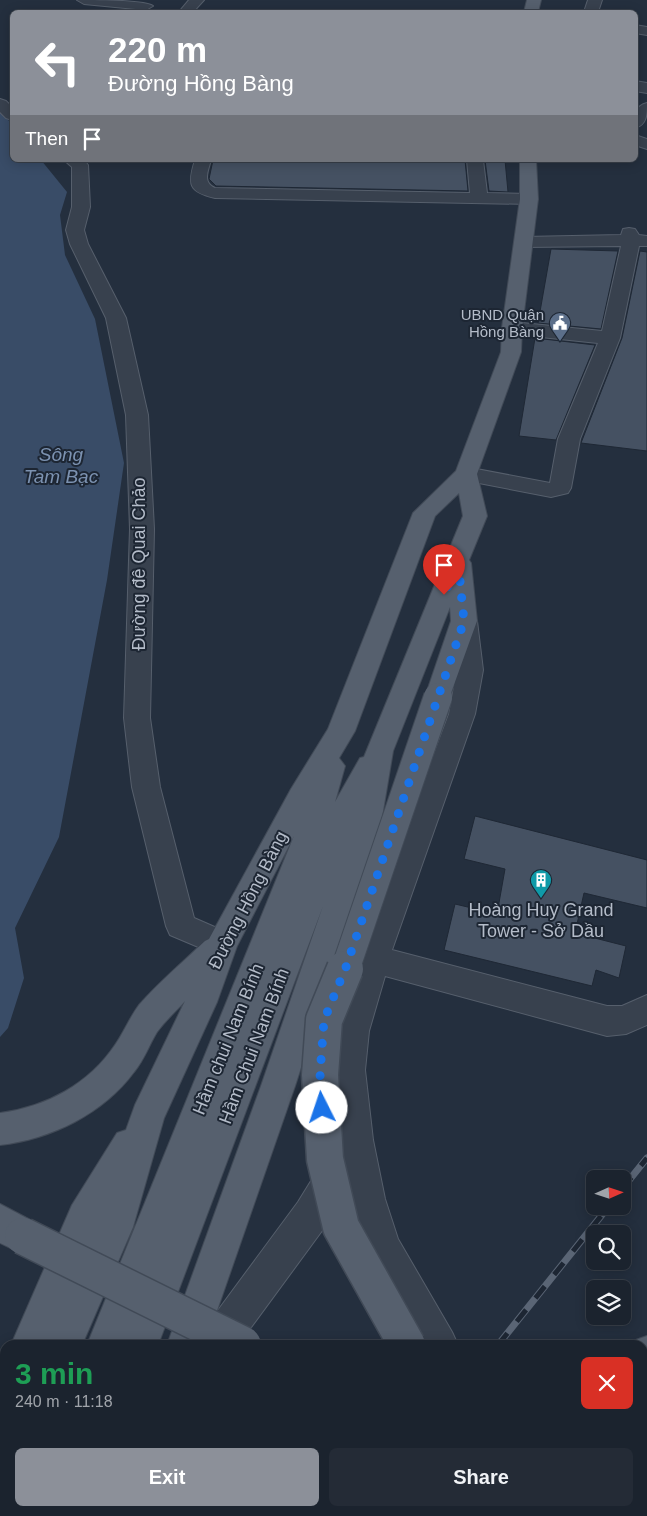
<!DOCTYPE html>
<html lang="en">
<head>
<meta charset="utf-8">
<style>
	:root { --surface:#1b232e; --page:#242b36; --text:#f1f3f6; --muted:#a0a4aa; --line:#39404a; --accent:#8c9099 }
	body { margin:0; font-family:Arial,sans-serif; background:var(--page); color:var(--text); height:100vh; display:flex; flex-direction:column; font-size:19px; white-space:nowrap }
	* { box-sizing:border-box; margin:0 }
	p { font-size:16px; color:var(--muted) }
	.icon { flex:none; width:28px; height:28px; fill:none; stroke:currentColor; stroke-width:2; stroke-linecap:round; stroke-linejoin:round }
	.map { position:relative; flex:1; overflow:hidden }
	.side { position:absolute; left:0px; top:1340px; width:648px; height:176px; display:flex; flex-direction:column; background:var(--surface); border-radius:15px 15px 0 0; box-shadow:0 2px 12px #0003,0 0 0 1px var(--line) }
	.side>* { flex:none }
	.top-card { position:absolute; left:10px; top:10px; width:628px; height:152px; border-radius:8px; box-shadow:0 2px 12px #0003,0 0 0 1px var(--line); background:#8c9099; color:#fff; overflow:hidden }
	.needle { width:32px; rotate:87deg }
	.controls { position:absolute; left:586px; top:1170px; display:grid; gap:10px }
	.controls a { display:grid; place-items:center; width:45px; height:45px; border-radius:8px; background:var(--surface); box-shadow:0 2px 12px #0003,0 0 0 1px var(--line); font-size:25px }
	.pin { position:absolute; display:grid; place-items:center; width:42px; height:42px; color:#fff; margin:-51px -21px; border-radius:50% 50% 50% 0; rotate:-45deg; box-shadow:0 0 5px #0007 }
	.pin .icon { rotate:45deg }
	.me { position:absolute; width:55px; margin:-28px; rotate:356deg; stroke-linejoin:round; filter:drop-shadow(0 0 4px #0008) }
	.turn { display:flex; align-items:center; gap:18px; height:105px; padding:0 15px; font-size:22px }
	.turn .icon { width:65px; height:65px; stroke-width:2.5 }
	.turn b { display:block; font-size:35px; line-height:42px }
	.then { display:flex; align-items:center; height:48px; padding:0 15px; background:#0003; gap:10px; font-size:19px }
	.round { display:grid; place-items:center; flex:none; width:52px; height:52px; border-radius:8px; background:var(--page) }
	.summary { display:flex; align-items:center; justify-content:space-between; height:85px; padding:0 15px }
	h1 { font-size:30px; font-weight:800; line-height:38px; color:#1e9e55 }
	.button { display:flex; gap:10px; margin-top:auto; padding:10px 15px }
	.button a { flex:1; height:58px; border-radius:8px; background:var(--accent); color:#fff; font-size:20px; font-weight:800; line-height:58px; text-align:center }
	.button a+a { background:var(--page); color:var(--text) }
	.map>svg:first-child { display:block }
	.water { fill:#394c67 }
	.building { fill:#455162; stroke:#1f2835 }
	.lines { fill:none; stroke-linecap:round; stroke-linejoin:round }
	.minor-casing { stroke:#565f6c; stroke-width:2 }
	.major-casing { stroke:#414a57; stroke-width:2 }
	.minor { fill:#38414e; fill-rule:evenodd }
	.major { fill:#56606e; fill-rule:evenodd }
	.rail-casing { stroke:#5a6575; stroke-width:7 }
	.rail { stroke:#1d2633; stroke-width:5; stroke-dasharray:15; stroke-linecap:butt }
	.major-bridge-far1-casing { stroke:#414a57; stroke-width:30; stroke-linecap:butt }
	.major-bridge-casing { stroke:#414a57; stroke-width:39; stroke-linecap:butt }
	.major-bridge-far1 { stroke:#56606e; stroke-width:28 }
	.major-bridge { stroke:#56606e; stroke-width:36 }
	.route { stroke:#1a73e8; stroke-width:9; stroke-dasharray:0 16.2 }
	.labels { text-anchor:middle; dominant-baseline:central; stroke-width:4; stroke-linejoin:round; paint-order:stroke }
	.far-poi-label { font-size:15px; fill:#b4bcc9; stroke:#1d2633; text-anchor:end }
	.street-label { font-size:18px; fill:#b4bcc9; stroke:#1d2633 }
	.poi-label { font-size:18px; fill:#b4bcc9; stroke:#1d2633 }
	.water-label { font-size:19px; font-style:italic; fill:#7c92b1; stroke:#1d2633 }
</style>
</head>
<body>
<div class="map">
<svg width="647" height="1516" viewBox="0 0 647 1516">
	<rect width="100%" height="100%" fill="#242f3e"/>
	<!-- water -->
	<polygon class="water" points="0,109 12,125 12,160 41,160 67,192 60,215 65,255 95,319 124,463 107,580 59,837 15,928 24,978 8,1028 0,1037"/>
	<!-- building -->
	<g class="building">
		<polygon points="213,160 465,160 468,191 216,186 209,179"/>
		<polygon points="485,160 505,160 508,192 489,191"/>
		<polygon points="551,249 618,251 601,329 538,323"/>
		<polygon points="640,251 647,252 647,451 581,443 622,338"/>
		<polygon points="535,338 595,345 556,440 519,436"/>
		<polygon points="475,816 647,860 647,908 584,893 575,933 626,946 619,978 596,970 592,986 444,950 455,904 497,914 505,869 464,859"/>
	</g>
	<g class="lines">
		<!-- minor casing -->
		<g class="minor-casing">
			<g id="minor">
				<path d="M77,0C92,0 145,0 153,6L146,10L84,4Z"/>
				<polygon points="189,0 204,0 193,12 179,12"/>
				<polygon points="588,0 602,0 598,12 584,12"/>
				<polygon points="635,25 647,27 647,35 635,33"/>
				<polygon points="635,81 647,83 647,93 635,91"/>
				<polygon points="0,99 6,101 12,107 12,120 6,118 0,112"/>
				<path d="M647,103C647,114 647,125 635,128C635,117 634,106 647,103Z"/>
				<polygon points="635,135 647,139 647,149 635,145"/>
				<polygon points="64,160 84,160 88,165 90,207 84,230 88,244 126,318 148,415 154,529 150,718 160,787 194,918 233,935 237,944 233,953 222,957 170,935 166,926 132,787 124,718 130,529 126,415 106,318 70,244 66,230 72,207 72,167"/>
				<path d="M195,160H211C208,171 202,182 215,188L470,193L467,160H483L487,193L529,194L535,195L538,199L535,203L529,204L215,198C189,192 187,185 195,160Z"/>
				<polygon points="629,228 635,229 639,235 647,236 647,246 639,246 620,338 580,439 571,488 568,493 551,497 458,479 455,474 458,469 466,467 550,483 558,439 598,343 512,334 505,332 502,328 505,324 512,322 602,331 621,246 524,247 518,246 515,242 518,238 524,237 621,235 623,229"/>
				<path d="M464,612L473,615L477,621L483,670L475,714L392,950L607,1006H622L647,995V1025L626,1034L607,1036L385,976L369,1031L365,1070L373,1140L385,1199L398,1239L452,1332L458,1345H416C388,1294 357,1245 347,1186L324,1228L238,1345H196L202,1332L298,1202L324,1160L336,1155L342,1157L331,1070L337,1031L357,959L449,714L457,670L451,621L455,615Z"/>
			</g>
		</g>
		<!-- major casing -->
		<g class="major-casing">
			<g id="major">
				<polygon points="527,0 541,0 538,12 524,12"/>
				<path d="M520,160H536L538,199L522,328L521,352L477,474L487,516L469,560L471,563L477,621L447,704L438,707L429,704L425,697L451,621L450,607L393,751L382,817L295,1086L205,1345H167L261,1086L323,906L158,1345H87L294,836L237,946L217,1002L164,1118L133,1227L82,1345H11L72,1205L117,1133L126,1130L135,1105L185,1001C176,1011 165,1021 157,1032C149,1045 144,1060 134,1072C103,1114 51,1139 0,1145V1113C46,1107 89,1084 115,1045C124,1032 130,1017 139,1005C159,982 183,962 205,941L209,939L291,789L328,729L413,513L456,471L501,352L502,328L520,199ZM459,493L463,516L364,757L360,758L335,802L345,766L339,758L355,731L435,516Z"/>
				<polygon points="0,1204 36,1223 41,1236 36,1249 23,1254 0,1243"/>
				<polygon points="647,1336 647,1378 642,1380 642,1345 630,1345 633,1341"/>
				<polygon points="5,1380 5,1429 0,1431 0,1382"/>
				<polygon points="647,1442 647,1512 642,1511 642,1444"/>
				<polygon points="5,1456 5,1505 0,1507 0,1458"/>
				<polygon points="18,1511 95,1511 94,1516 16,1516"/>
				<polygon points="101,1511 142,1511 141,1516 99,1516"/>
				<polygon points="497,1511 582,1511 584,1516 495,1516"/>
			</g>
		</g>
		<!-- minor -->
		<use href="#minor" class="minor"/>
		<!-- major -->
		<use href="#major" class="major"/>
		<!-- rail casing -->
		<g class="rail-casing">
			<g id="rail">
				<polyline points="622,1189 647,1158"/>
				<polyline points="498,1345 609,1206"/>
				<polyline points="362,1516 366,1511"/>
			</g>
		</g>
		<!-- rail -->
		<use href="#rail" class="rail"/>
		<!-- major-bridge-far1 casing -->
		<g class="major-bridge-far1-casing">
			<polyline id="major-bridge-far1" points="345,970 438,697"/>
		</g>
		<!-- major-bridge casing -->
		<g class="major-bridge-casing">
			<g id="major-bridge">
				<polyline points="345,969 324,1020 320,1075 325,1159 341,1227 407,1345"/>
				<polyline points="23,1236 243,1345"/>
				<polyline points="607,1511 614,1516"/>
			</g>
		</g>
		<!-- major-bridge-far1 -->
		<use href="#major-bridge-far1" class="major-bridge-far1"/>
		<!-- major-bridge -->
		<use href="#major-bridge" class="major-bridge"/>
	</g>
	<g class="lines">
		<!-- route -->
		<polyline class="route" points="322,1108 320,1074 324,1020 346,967 464,621 458,561 444,595"/>
	</g>
	<!-- icons -->
	<defs>
		<g id="civic-pin" transform="scale(1.125)"><path d="M0 17L-7.5 6A9.5 9.5 0 1 1 7.5 6Z" fill="#5c6f8a" stroke="#1d2633"/><path d="M-.6-6.5H3V-4.5H.6V-3L4-1V1h2V6H-6V1h2V-1L-.6-3ZM-1.2 2.5V6h2.4V2.5Z" fill="#fff"/></g>
		<g id="building-pin" transform="scale(1.125)"><path d="M0 17L-7.5 6A9.5 9.5 0 1 1 7.5 6Z" fill="#0f9aa8" stroke="#1d2633"/><path d="M-4-6H4V6H1V3H-1V6H-4ZM-2.5-4.3h1.7v1.8h-1.7ZM.8-4.3h1.7v1.8H.8ZM-2.5-1h1.7V.8h-1.7ZM.8-1h1.7V.8H.8Z" fill="#fff"/></g>
	</defs>
	<g fill-rule="evenodd">
		<use href="#civic-pin" x="560" y="323"/>
		<use href="#building-pin" x="541" y="880"/>
	</g>
	<g class="labels">
		<!-- far-poi labels -->
		<g class="far-poi-label">
			<text x="544" y="314">UBND Quận<tspan x="544" dy="17">Hồng Bàng</tspan></text>
		</g>
		<!-- street labels -->
		<g class="street-label">
			<text transform="translate(139 564) rotate(-90)">Đường đê Quai Chảo</text>
			<text transform="translate(248 900) rotate(-63)">Đường Hồng Bàng</text>
			<text transform="translate(228 1039) rotate(-68)">Hầm chui Nam Bính</text>
			<text transform="translate(254 1046) rotate(-69)">Hầm Chui Nam Bính</text>
		</g>
		<!-- poi labels -->
		<g class="poi-label">
			<text x="541" y="910">Hoàng Huy Grand<tspan x="541" dy="21">Tower - Sở Dầu</tspan></text>
		</g>
		<!-- water labels -->
		<g class="water-label">
			<text x="61" y="454">Sông<tspan x="61" dy="22">Tam Bạc</tspan></text>
		</g>
	</g>
</svg>
<div class="controls">
<a><svg class="needle" viewBox="-14 -14 28 28"><path d="M0-13l5 13h-10z" fill="#e53935"/><path d="M0 13l5-13h-10z" fill="#a0a4aa"/></svg></a>
<a><svg class="icon" aria-label="search" viewBox="0 0 24 24"><circle cx="10" cy="10" r="6"/><path d="M15 15l6 6"/></svg></a>
<a><svg class="icon" aria-label="layers" viewBox="0 0 24 24"><path d="M12 4l9 5-9 5-9-5zM3 14l9 5 9-5"/></svg></a>
</div>
<div class="pin" style="left:444px;top:595px;background:#d93025"><svg class="icon" aria-label="arrive" viewBox="0 0 24 24"><path d="M6 21V4h12l-3 4 3 4H6"/></svg></div>
<svg class="me" style="left:322px;top:1108px" viewBox="-20 -20 40 40"><circle r="19" fill="#fff"/><path d="M0-13L10 11 0 6-10 11z" fill="#1a73e8"/></svg>
<div class="top-card">
<div class="turn"><svg class="icon" aria-label="left" viewBox="0 0 24 24"><path d="M17 20v-9H6M10 6l-5 5 5 5"/></svg><div><b>220 m</b>Đường Hồng Bàng</div></div>
<div class="then">Then<svg class="icon" aria-label="arrive" viewBox="0 0 24 24"><path d="M6 21V4h12l-3 4 3 4H6"/></svg></div>
</div>
<section class="side">
<div class="summary"><div><h1>3 min</h1><p>240 m · 11:18</p></div><a class="round" style="background:#d93025;color:#fff"><svg class="icon" aria-label="close" viewBox="0 0 24 24"><path d="M6 6l12 12M18 6L6 18"/></svg></a></div>
<div class="button"><a>Exit</a><a>Share</a></div>
</section>
</div>
</body>
</html>
